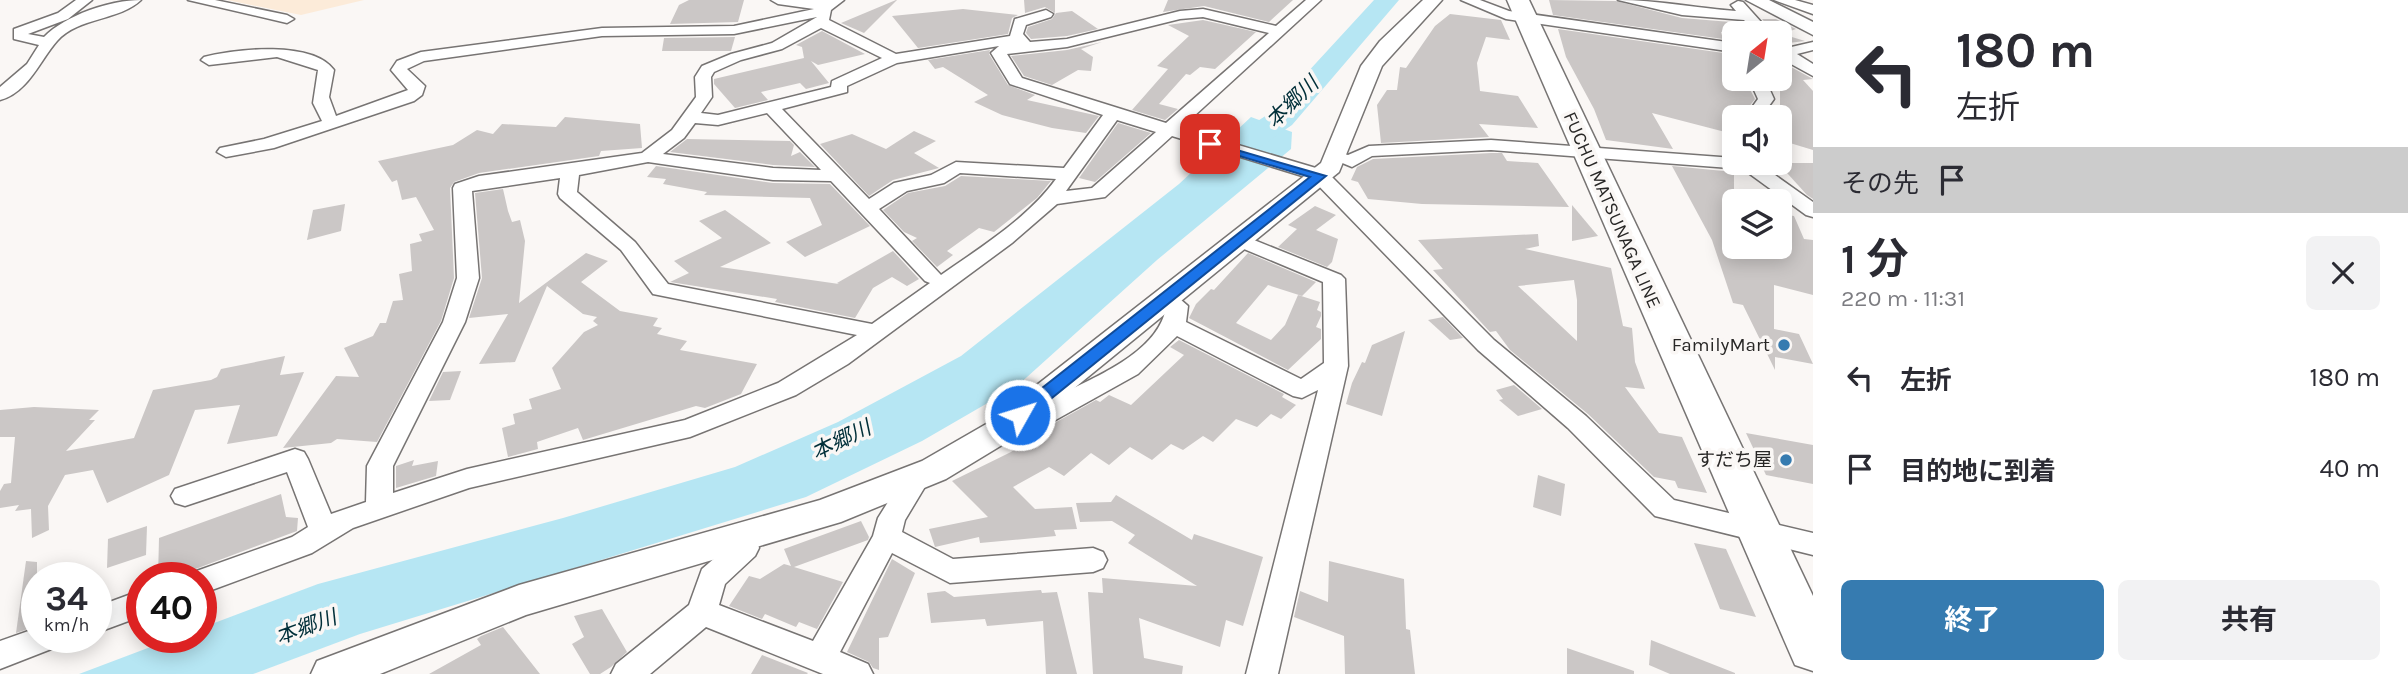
<!DOCTYPE html>
<html lang="ja">
<head>
<meta charset="utf-8">
<style>
	:root { --surface:#fff; --page:#f2f2f3; --text:#2b2b33; --muted:#7c7c81; --accent:#367bb0 }
	body { margin:0; font-family:Karla,"Noto Sans JP",sans-serif; background:var(--page); color:var(--text); height:100vh; display:flex; flex-direction:column; font-size:26px; white-space:nowrap }
	* { box-sizing:border-box; margin:0 }
	p { font-size:23px; color:var(--muted) }
	.icon { flex:none; width:38px; height:38px; fill:none; stroke:currentColor; stroke-width:2; stroke-linecap:round; stroke-linejoin:round }
	.map { position:relative; flex:1; overflow:hidden }
	.side { display:flex; flex-direction:column; background:var(--surface); width:595px }
	.side>* { flex:none }
	.guide { background:#fff; color:var(--text); overflow:hidden }
	.needle { width:46px; rotate:30deg }
	.fabs { position:absolute; left:1722px; top:21px; display:grid; gap:14px }
	.fabs a { display:grid; place-items:center; width:70px; height:70px; border-radius:10px; background:var(--surface); box-shadow:0 4px 18px #0003; font-size:35px }
	.speed { position:absolute; left:21px; top:562px; display:flex; gap:14px; font-size:35px; font-weight:700; text-align:center }
	.speed>* { display:grid; place-content:center; width:91px; height:91px; border-radius:50%; background:var(--surface); box-shadow:0 4px 18px #0003; line-height:1 }
	.speed small { font-size:18px; font-weight:400 }
	.speed .limit { border:10px solid #d22; background:#fff; color:#111 }
	.pin { position:absolute; display:grid; place-items:center; width:60px; height:60px; color:#fff; margin:-30px; border-radius:14px; box-shadow:0 4px 10px #0006 }
	.me { position:absolute; width:77px; margin:-38px; rotate:51deg; stroke-linejoin:round; filter:drop-shadow(0 0 5px #0008) }
	.turn { display:flex; align-items:center; gap:24px; height:147px; padding:0 28px; font-size:32px }
	.turn .icon { width:91px; height:91px; stroke-width:2.5 }
	.turn b { display:block; font-size:49px; line-height:60px }
	.then { display:flex; align-items:center; height:66px; padding:0 28px; background:#0003; gap:14px; font-size:26px }
	.round { display:grid; place-items:center; flex:none; width:74px; height:74px; border-radius:10px; background:var(--page) }
	.head { display:flex; align-items:center; justify-content:space-between; height:119px; padding:0 28px }
	h1 { font-size:42px; font-weight:700; line-height:52px }
	.cta { display:flex; gap:14px; margin-top:auto; padding:14px 28px }
	.cta a { flex:1; height:80px; border-radius:10px; background:var(--accent); color:#fff; font-size:28px; font-weight:700; line-height:80px; text-align:center }
	.cta a+a { background:var(--page); color:var(--text) }
	ul { padding:0; list-style:none }
	li { display:flex; align-items:center; gap:21px; height:91px; padding:0 28px }
	li div { flex:1 }
	li b { display:block; font-size:26px }
	li em { font-style:normal }
	main { display:flex; flex:1; min-height:0 }
	.map>svg:first-child { display:block }
	.education { fill:#fcebd9 }
	.water { fill:#b6e6f3 }
	.lines { fill:none; stroke-linecap:round; stroke-linejoin:round }
	.river { fill:#b6e6f3; fill-rule:evenodd }
	.building { fill:#cbc7c6; fill-rule:evenodd }
	.minor-casing { stroke:#777473; stroke-width:3 }
	.tertiary-casing { stroke:#777473; stroke-width:3 }
	.primary-casing { stroke:#777473; stroke-width:3 }
	.minor { fill:#fff; fill-rule:evenodd }
	.tertiary { fill:#fff; fill-rule:evenodd }
	.primary { fill:#fff; fill-rule:evenodd }
	.route { fill:#1a73e8; stroke:#114b97; stroke-width:2 }
	.poi-dot { fill:#367bb0; stroke:#faf7f5; stroke-width:2.5 }
	.labels { text-anchor:middle; dominant-baseline:central; stroke-width:7; stroke-linejoin:round; paint-order:stroke }
	.street-label { font-size:19px; fill:#282726; stroke:#faf7f5 }
	.poi-label { font-size:19px; fill:#282726; stroke:#faf7f5; text-anchor:end }
	.water-label { font-size:21px; font-style:italic; fill:#012f39; stroke:#faf7f5 }
</style>
</head>
<body>
<main>
<div class="map">
<svg width="1813" height="674" viewBox="0 0 1813 674">
	<rect width="100%" height="100%" fill="#faf7f5"/>
	<!-- education -->
	<polygon class="education" points="227,0 364,0 301,15"/>
	<!-- water -->
	<polygon class="water" points="1251,117 1292,132 1291,149 1157,260 1017,386 922,441 806,497 360,634 253,674 79,674 177,637 201,637 201,628 318,584 563,518 735,467 838,422 961,356 1179,184"/>
	<g class="lines">
		<!-- river -->
		<polygon class="river" points="1374,0 1399,0 1292,125 1238,162 1227,164 1216,162 1211,155 1216,148 1270,113"/>
	</g>
	<!-- building -->
	<g class="building">
		<polygon points="689,0 744,0 738,22 670,24 679,5"/>
		<polygon points="897,0 864,33 841,23 896,0"/>
		<polygon points="1024,0 1055,0 1055,13 1045,7 1025,13"/>
		<polygon points="1168,0 1293,0 1269,22 1204,6 1163,12"/>
		<polygon points="1549,0 1616,1 1682,18 1743,23 1753,33 1725,31 1721,32 1723,39 1553,15"/>
		<polygon points="963,9 1018,15 1012,18 1008,34 918,48 892,16"/>
		<polygon points="1072,11 1098,29 1067,36 1031,39 1026,33 1028,27 1052,19 1056,13"/>
		<polygon points="1450,14 1501,20 1510,40 1486,37 1477,63 1480,91 1518,96 1538,128 1479,124 1489,137 1381,143 1377,105 1387,90 1397,90 1400,67 1406,68 1435,26"/>
		<polygon points="1762,19 1776,19 1796,29 1782,34 1805,41 1780,44 1780,33 1774,33"/>
		<polygon points="1203,20 1256,32 1215,69 1200,67 1190,75 1186,74 1159,104 1178,109 1165,120 1132,110 1168,69 1157,66 1189,36 1168,25"/>
		<polygon points="1558,29 1730,54 1734,65 1734,79 1745,80 1755,99 1748,108 1744,107 1738,117 1734,117 1729,133 1652,113 1673,149 1606,140 1594,109 1566,57"/>
		<polygon points="822,31 865,54 818,65 811,61 829,83 806,89 800,83 761,92 768,100 735,108 714,84 714,79 804,58 802,47 796,45"/>
		<polygon points="735,37 731,51 662,51 664,38"/>
		<polygon points="1102,42 1081,49 1093,57 1091,71 1078,70 1052,85 1024,76 1011,56 1067,50"/>
		<polygon points="990,50 989,54 1008,85 1035,95 1027,100 1099,116 1086,133 1052,128 1002,115 974,102 988,95 943,67 935,69 928,60"/>
		<polygon points="1780,61 1813,79 1803,80 1813,91 1813,150 1780,140"/>
		<polygon points="565,117 640,124 642,148 601,151 599,156 479,173 454,182 450,188 454,278 441,321 377,442 337,439 331,443 283,448 336,376 359,377 344,348 373,336 380,323 386,323 393,301 403,300 399,274 412,271 410,244 422,241 419,234 434,230 416,197 402,200 397,180 392,182 378,161 453,145 477,130 493,134 502,124 556,127"/>
		<polygon points="1118,123 1151,133 1095,182 1079,178"/>
		<polygon points="914,131 936,141 914,153 939,168 893,180 869,196 820,144 852,134 886,149"/>
		<polygon points="687,139 790,141 794,145 791,156 800,152 815,167 773,165 670,152"/>
		<polygon points="1491,153 1502,153 1507,161 1538,163 1569,207 1422,204 1368,199 1358,182 1351,180 1357,167 1373,159"/>
		<polygon points="1778,163 1813,163 1813,199 1807,195"/>
		<polygon points="656,166 773,183 830,184 870,226 805,257 786,242 822,225 810,198 704,195 707,192 663,184 666,179 647,177"/>
		<polygon points="1672,166 1734,172 1734,247 1780,247 1780,214 1794,216 1804,239 1813,240 1813,295 1774,285 1774,329 1799,334 1813,364 1775,357 1775,370 1743,305 1733,303 1712,240"/>
		<polygon points="961,176 1051,181 1037,198 994,232 979,228 947,251 953,255 937,267 912,241 917,238 904,232 883,210 908,193 945,186"/>
		<polygon points="503,189 508,211 512,222 520,220 525,241 519,303 586,253 608,261 581,282 620,311 658,318 653,326 662,328 657,334 687,341 680,350 757,364 741,394 705,408 696,406 583,440 578,428 537,442 538,449 508,457 502,428 515,424 513,414 532,409 529,399 561,389 552,368 584,332 598,325 593,321 597,317 583,314 547,286 515,362 479,364 508,314 469,318 482,278 475,193"/>
		<polygon points="345,204 341,231 307,240 313,210"/>
		<polygon points="1572,205 1598,236 1572,241"/>
		<polygon points="1315,206 1336,215 1316,230 1338,239 1332,262 1327,267 1278,247 1297,229 1288,225"/>
		<polygon points="725,210 771,243 720,267 839,284 837,283 893,251 919,279 907,286 892,277 873,288 855,318 775,302 777,299 670,282 689,273 674,261 722,238 699,221"/>
		<path d="M1538,234L1539,246L1525,249L1611,268L1623,326L1632,328L1635,362L1645,389L1625,387L1659,433L1682,437L1707,493L1678,488L1675,481L1654,477L1588,414L1510,350L1496,331L1490,332L1433,270L1443,269L1418,240ZM1574,280L1577,300V341L1518,286Z"/>
		<polygon points="1248,253 1316,282 1302,296 1268,285 1236,323 1271,340 1285,325 1298,295 1320,302 1317,310 1321,312 1321,316 1316,327 1321,329 1321,339 1288,370 1189,318 1196,304 1211,289 1214,290"/>
		<polygon points="1443,317 1463,338 1450,340 1428,320"/>
		<polygon points="1405,331 1382,416 1346,404 1352,383 1362,362 1365,363 1372,345"/>
		<polygon points="1179,340 1284,394 1282,397 1296,405 1281,419 1271,414 1257,427 1236,419 1213,442 1203,436 1183,450 1171,444 1152,460 1130,447 1109,465 1091,453 1064,476 1049,467 1013,487 1035,509 1072,507 1077,529 1054,530 1056,536 980,543 979,537 935,547 929,529 988,517 952,481 1011,452 1033,435 1096,400 1100,402 1109,395 1131,405 1184,355 1170,347"/>
		<polygon points="285,356 280,375 304,372 277,436 227,444 240,405 195,410 169,475 107,503 93,470 65,475 48,506 49,530 32,538 31,509 15,511 19,505 0,508 0,491 4,484 11,483 15,437 0,437 0,410 34,407 99,410 89,420 95,420 66,451 134,438 153,390 211,380 217,377 221,369"/>
		<polygon points="461,371 450,400 429,401 443,372"/>
		<polygon points="1514,385 1542,409 1518,416 1499,400 1503,399 1496,390"/>
		<polygon points="1746,433 1813,445 1813,484 1766,475"/>
		<polygon points="414,460 412,466 438,461 436,476 396,488 396,466"/>
		<polygon points="1538,475 1565,484 1561,516 1533,507"/>
		<polygon points="281,494 286,517 298,518 297,531 190,571 186,578 158,578 159,538"/>
		<polygon points="1116,495 1192,540 1194,534 1263,557 1243,626 1226,620 1220,647 1139,618 1144,658 1183,666 1182,674 1093,674 1088,592 1103,593 1102,578 1197,586 1128,543 1135,535 1112,521 1080,522 1076,503 1111,502"/>
		<polygon points="861,521 869,537 868,540 794,567 843,582 817,629 799,622 796,627 765,614 762,619 729,606 749,576 760,579 784,564 791,566 784,549"/>
		<polygon points="147,526 146,555 107,568 108,539"/>
		<polygon points="1694,543 1726,549 1756,617 1720,609"/>
		<polygon points="892,559 915,573 888,637 879,638 879,670 873,668 869,662 847,652"/>
		<polygon points="26,561 37,562 37,626 16,633"/>
		<polygon points="1329,561 1404,579 1406,629 1410,630 1415,674 1345,674 1344,636 1294,617 1300,591 1328,602"/>
		<polygon points="1041,590 1042,593 1057,592 1077,674 1046,674 1043,621 987,626 985,619 931,623 927,593 945,591 954,597"/>
		<polygon points="602,609 627,652 611,667 600,674 590,674 572,644 584,637 574,616"/>
		<polygon points="503,627 540,674 429,674 481,645 477,639 481,636"/>
		<polygon points="1651,640 1735,673 1735,674 1670,674 1649,665"/>
		<polygon points="1567,648 1634,671 1634,674 1567,674"/>
		<polygon points="762,655 808,673 807,674 751,674"/>
	</g>
	<g class="lines">
		<!-- minor casing -->
		<g class="minor-casing">
			<g id="minor">
				<path d="M76,0H92L68,19L28,34L44,37C66,15 110,0 141,0C119,21 78,17 57,41C40,60 28,93 0,100V87L27,64L39,45L14,39V29L58,13Z"/>
				<polygon points="188,0 215,0 287,15 294,19 287,23"/>
				<path d="M771,0H844L831,10L829,20L896,54L1010,36L1015,19L1046,10L1053,14L1051,17L1026,25L1023,34L1030,42L1067,39L1180,11L1203,9L1276,26L1306,0H1321L1181,128L1326,171L1494,340L1586,416L1674,500L1813,533V555L1655,516L1568,428L1478,350L1312,179L1172,136L1105,197L1057,204L1012,243L848,364L796,395L690,437L469,488L353,528L312,553L201,594V578H189L191,573L292,537L308,527L287,472L185,506L175,503L171,496L175,489L295,449L304,452L308,459L331,514L366,502L367,466L443,322L457,278L453,188L455,184L479,176L642,153L672,130L696,97L695,77L702,66L731,54L772,43L817,17L734,34L602,36L424,61L407,69L425,86L422,95L414,101L274,148L226,157L217,152L220,148L264,139L322,121L313,103L318,70L277,57L209,65L201,60L204,57C236,49 312,40 334,70L329,97L336,116L408,90L391,70L397,61L421,52L602,28L734,26L814,9L778,4ZM1203,17L1269,33L1166,123L1022,78L1007,54L1067,47L1180,19ZM821,28L882,58L832,81L831,87L718,115L701,113L712,97L711,77L714,72L741,60L782,49ZM999,46L991,53L1010,84L1103,115L1064,168L956,162L931,175L894,183L869,199L782,109L847,92V86L897,63ZM767,113L821,170L773,168L663,154L684,138L695,123L718,125ZM1117,120L1156,132L1092,188L1066,191ZM648,162L773,180L831,181L925,281L930,283L872,324L668,284L635,242L577,192L579,175ZM960,173L1056,179C1027,219 981,247 941,275L879,209L907,191L944,183ZM560,178L558,194L560,198L621,250L653,294L857,335L778,383L685,420L467,469L393,493V466L465,322L479,278L472,191Z"/>
				<polygon points="1461,0 1480,0 1509,11 1734,43 1734,52 1506,19"/>
				<path d="M1618,0C1657,0 1696,8 1736,11L1731,5L1738,1L1743,2L1771,33H1756L1744,20L1682,15Z"/>
				<polygon points="1774,0 1795,0 1813,5 1813,14"/>
				<polygon points="1813,42 1813,50 1797,54 1813,64 1813,76 1780,58 1780,46 1787,48"/>
				<polygon points="1749,79 1765,79 1774,99 1761,117 1745,117 1758,99"/>
				<polygon points="1491,140 1734,158 1734,163 1758,163 1813,202 1813,217 1806,215 1743,169 1491,150 1372,156 1352,167 1328,157 1337,152 1348,155 1369,146"/>
				<path d="M1239,234L1341,275L1345,279L1348,366L1278,674H1246L1318,390L1302,398L1293,396L1177,336L1138,374L1034,432L1025,435L1016,432L1012,426C1019,414 1035,407 1047,401C1085,381 1157,356 1166,308L1154,298L1165,291L1173,293L1188,306L1186,322L1301,379L1324,363L1323,282L1232,244L1229,240L1232,236Z"/>
				<polygon points="908,470 917,473 926,485 905,520 902,532 953,559 1093,548 1103,552 1107,560 1103,568 1093,572 950,583 892,553 840,652 868,664 873,674 823,674 706,627 650,674 611,674 616,664 689,605 702,569 731,544 734,528 744,525 754,528 759,548 755,556 725,584 719,605 813,641 873,536 878,518 898,486 895,480 899,473"/>
				<polygon points="142,590 142,616 96,633 96,607"/>
				<polygon points="37,628 37,637 63,637 59,646 0,669 0,641"/>
			</g>
		</g>
		<!-- tertiary casing -->
		<g class="tertiary-casing">
			<g id="tertiary">
				<polygon points="1423,0 1442,0 1382,66 1339,172 1012,439 946,479 841,522 526,615 380,674 311,674 317,661 519,585 820,500 922,461 988,423 1321,163 1361,66 1380,41"/>
				<polygon points="1746,0 1769,0 1813,22 1813,35"/>
			</g>
		</g>
		<!-- primary casing -->
		<g class="primary-casing">
			<polygon id="primary" points="1507,0 1529,0 1813,596 1813,671 1795,665 1788,649"/>
		</g>
		<!-- minor -->
		<use href="#minor" class="minor"/>
		<!-- tertiary -->
		<use href="#tertiary" class="tertiary"/>
		<!-- primary -->
		<use href="#primary" class="primary"/>
	</g>
	<!-- route -->
	<polygon class="route" points="1206,141 1326,176 1026,419 1014,419 1012,415 1014,410 1310,177 1206,146"/>
	<!-- markers -->
	<g class="poi-dot">
		<circle cx="1784" cy="345" r="7"/>
		<circle cx="1786" cy="460" r="7"/>
	</g>
	<g class="labels">
		<!-- street labels -->
		<g class="street-label">
			<text transform="translate(1612 210) rotate(66)">FUCHU MATSUNAGA LINE</text>
		</g>
		<!-- poi labels -->
		<g class="poi-label">
			<text x="1770" y="345">FamilyMart</text>
			<text x="1772" y="460">すだち屋</text>
		</g>
		<!-- water labels -->
		<g class="water-label">
			<text transform="translate(1292 102) rotate(-44)">本郷川</text>
			<text transform="translate(841 440) rotate(-26)">本郷川</text>
			<text transform="translate(306 627) rotate(-20)">本郷川</text>
		</g>
	</g>
</svg>
<div class="fabs">
<a><svg class="needle" viewBox="-14 -14 28 28"><path d="M0-13l5 13h-10z" fill="#e53935"/><path d="M0 13l5-13h-10z" fill="#7c7c81"/></svg></a>
<a><svg class="icon" aria-label="sound" viewBox="0 0 24 24"><path d="M4 9h4l5-4v14l-5-4H4zM17 9q2 3 0 6"/></svg></a>
<a><svg class="icon" aria-label="layers" viewBox="0 0 24 24"><path d="M12 4l9 5-9 5-9-5zM3 14l9 5 9-5"/></svg></a>
</div>
<div class="speed"><div>34<small>km/h</small></div><div class="limit">40</div></div>
<div class="pin" style="left:1210px;top:144px;background:#d93025"><svg class="icon" aria-label="arrive" viewBox="0 0 24 24"><path d="M6 21V4h12l-3 4 3 4H6"/></svg></div>
<svg class="me" style="left:1020px;top:415px" viewBox="-20 -20 40 40"><circle r="17" fill="#1a73e8" stroke="#fff" stroke-width="3"/><path d="M0-11L8 9 0 5-8 9z" fill="#fff"/></svg>
</div>
<section class="side">
<div class="guide">
<div class="turn"><svg class="icon" aria-label="left" viewBox="0 0 24 24"><path d="M17 20v-9H6M10 6l-5 5 5 5"/></svg><div><b>180 m</b>左折</div></div>
<div class="then">その先<svg class="icon" aria-label="arrive" viewBox="0 0 24 24"><path d="M6 21V4h12l-3 4 3 4H6"/></svg></div>
</div>
<div class="head"><div><h1>1 分</h1><p>220 m · 11:31</p></div><a class="round"><svg class="icon" aria-label="close" viewBox="0 0 24 24"><path d="M6 6l12 12M18 6L6 18"/></svg></a></div>
<ul>
<li><svg class="icon" aria-label="left" viewBox="0 0 24 24"><path d="M17 20v-9H6M10 6l-5 5 5 5"/></svg><div><b>左折</b></div><em>180 m</em></li>
<li><svg class="icon" aria-label="arrive" viewBox="0 0 24 24"><path d="M6 21V4h12l-3 4 3 4H6"/></svg><div><b>目的地に到着</b></div><em>40 m</em></li>
</ul>
<div class="cta"><a>終了</a><a>共有</a></div>
</section>
</main>
</body>
</html>
